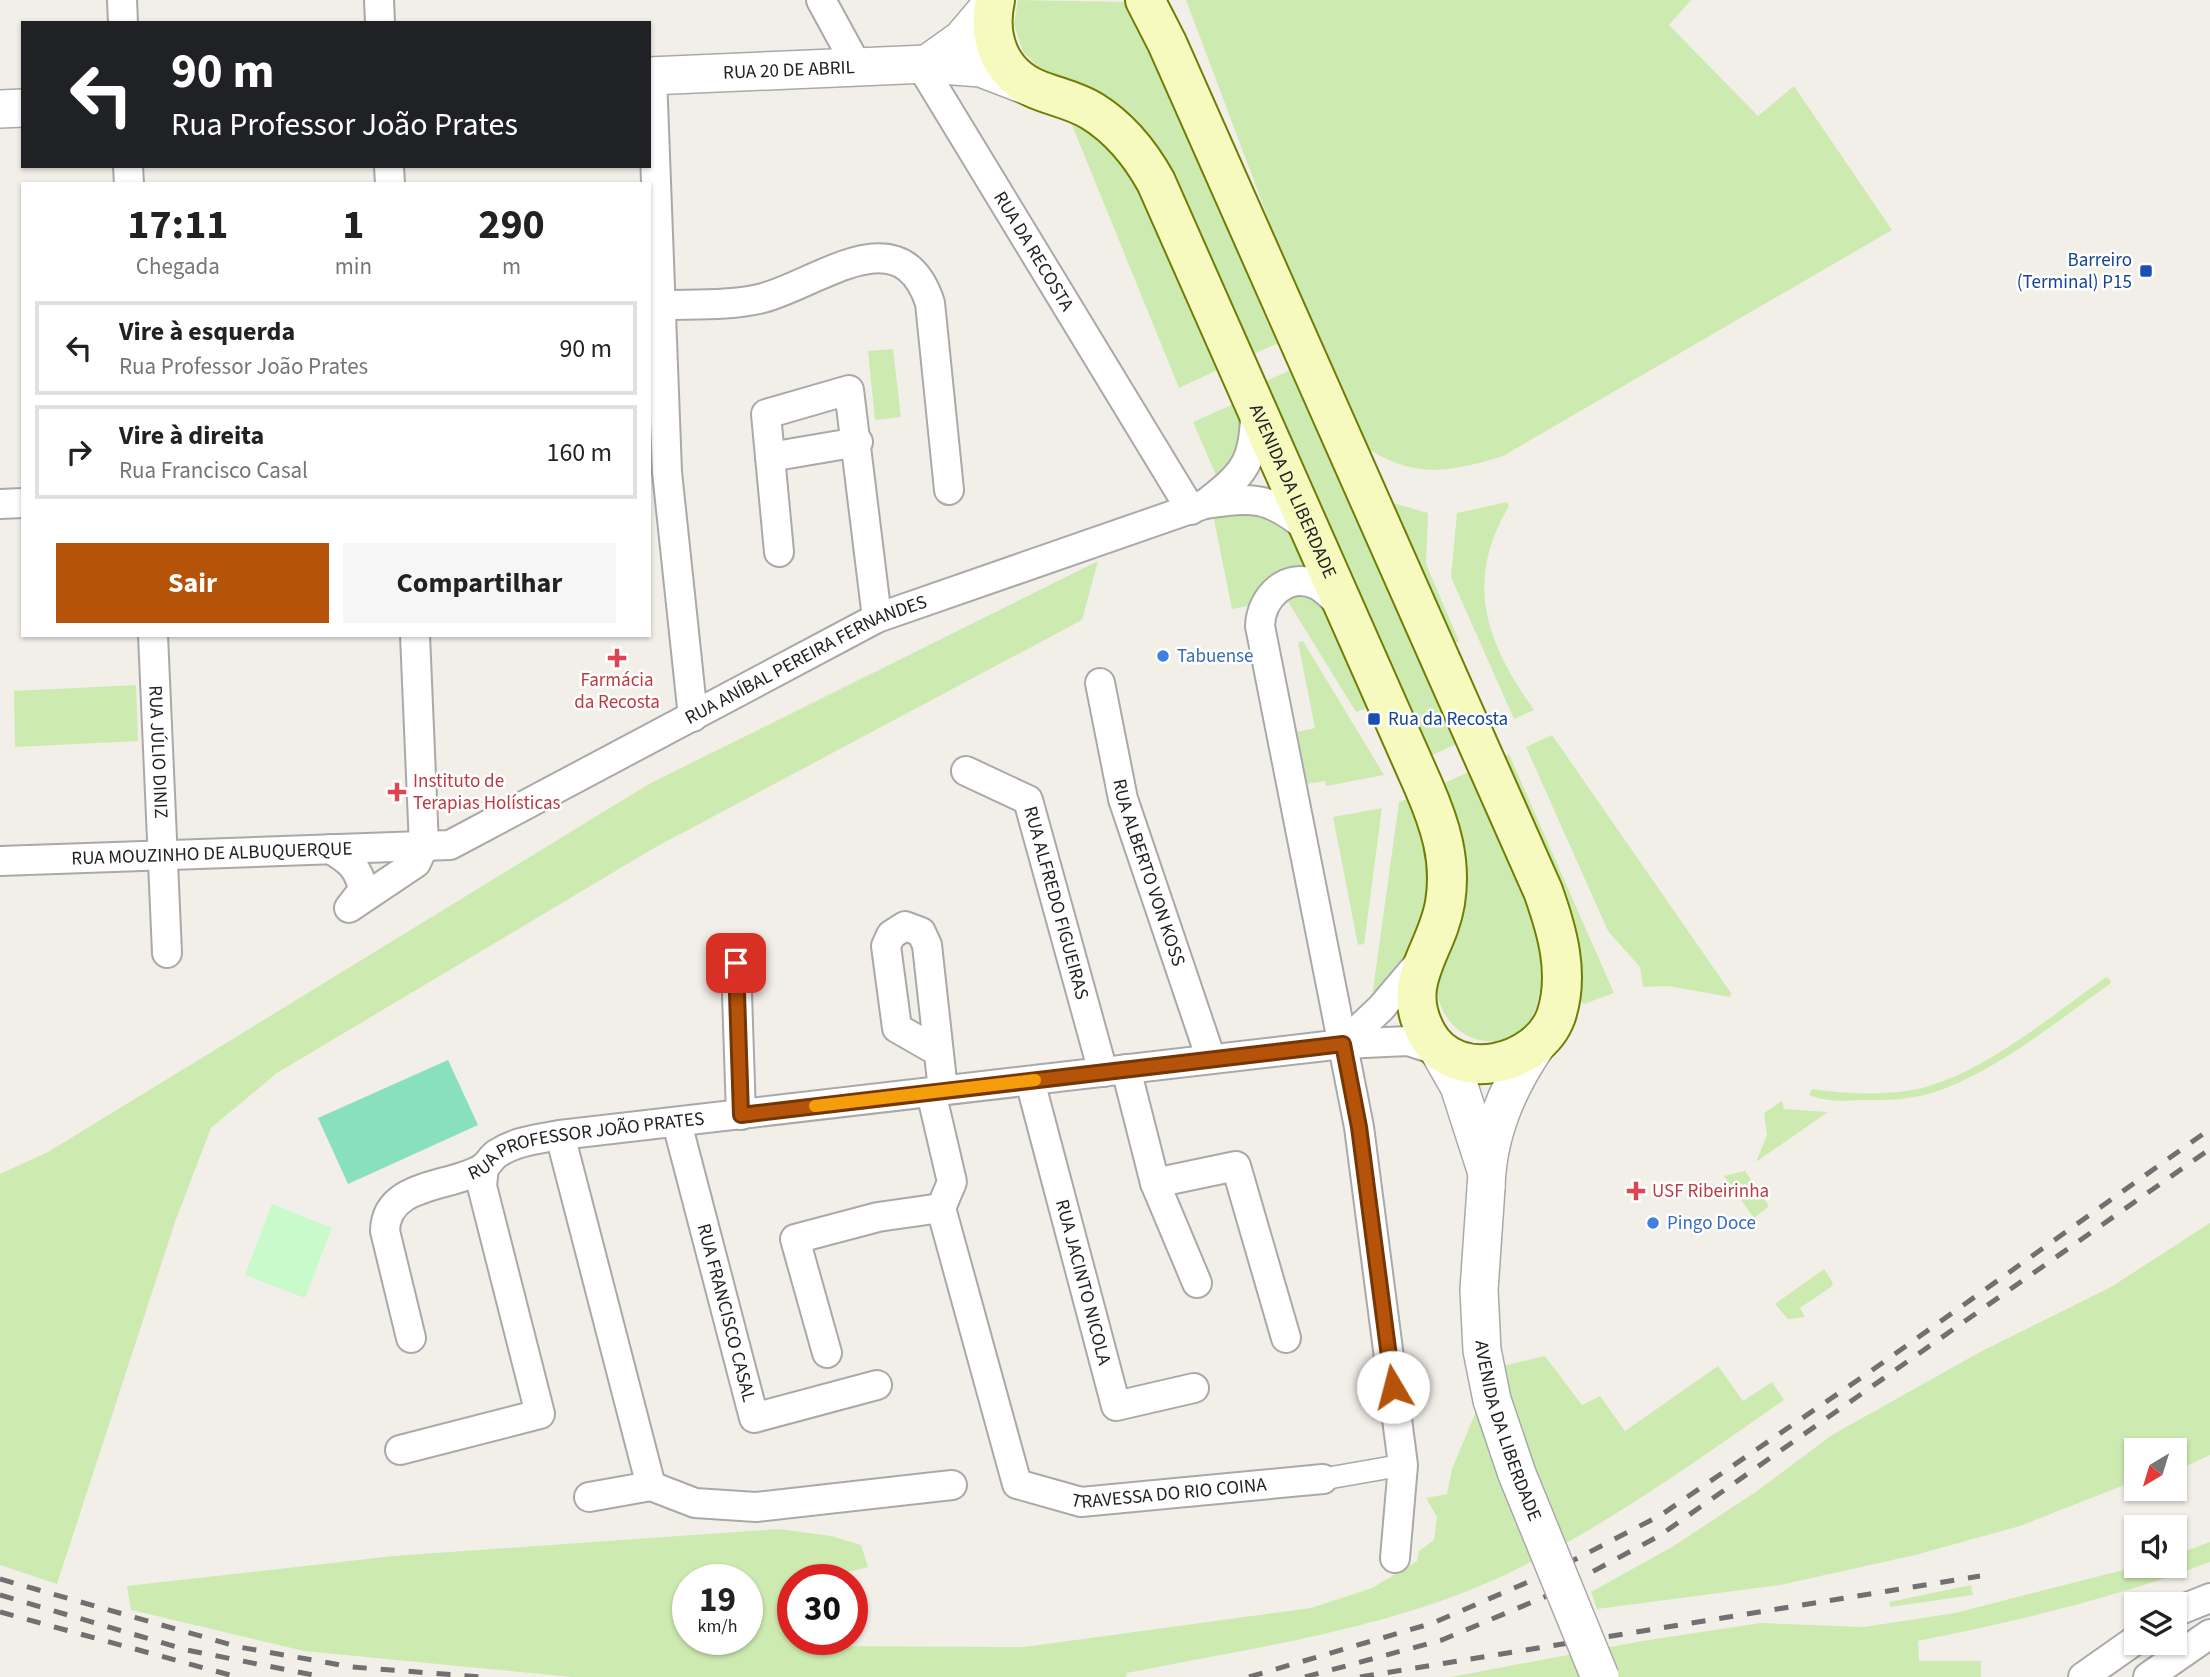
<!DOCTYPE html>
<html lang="pt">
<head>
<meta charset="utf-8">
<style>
	:root { --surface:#fff; --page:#f6f6f6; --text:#222; --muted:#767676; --line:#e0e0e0; --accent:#b45309 }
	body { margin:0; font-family:"Source Sans 3",sans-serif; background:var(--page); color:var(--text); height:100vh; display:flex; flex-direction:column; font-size:26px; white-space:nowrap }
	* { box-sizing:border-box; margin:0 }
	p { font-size:23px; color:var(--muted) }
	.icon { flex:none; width:38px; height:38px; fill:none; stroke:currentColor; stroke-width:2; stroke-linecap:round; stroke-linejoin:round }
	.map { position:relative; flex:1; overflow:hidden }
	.sheet { position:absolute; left:21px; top:182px; width:630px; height:455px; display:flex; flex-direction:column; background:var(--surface); border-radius:0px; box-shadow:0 2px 5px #0004 }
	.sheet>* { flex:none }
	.hud { position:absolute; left:21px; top:21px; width:630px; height:147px; border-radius:0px; box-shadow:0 2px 5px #0004; background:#202124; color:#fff; overflow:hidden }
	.needle { width:46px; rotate:218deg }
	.controls { position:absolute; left:2124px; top:1438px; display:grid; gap:14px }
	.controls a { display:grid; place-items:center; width:63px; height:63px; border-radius:0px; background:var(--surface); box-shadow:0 2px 5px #0004; font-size:35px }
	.speed { position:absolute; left:672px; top:1564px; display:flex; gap:14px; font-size:35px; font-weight:700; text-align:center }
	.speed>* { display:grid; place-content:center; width:91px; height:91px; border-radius:50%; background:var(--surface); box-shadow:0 2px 5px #0004; line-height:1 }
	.speed small { font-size:18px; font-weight:400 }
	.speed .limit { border:10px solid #d22; background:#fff; color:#111 }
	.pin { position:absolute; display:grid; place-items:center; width:60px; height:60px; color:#fff; margin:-30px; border-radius:14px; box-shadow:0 4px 10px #0006 }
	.me { position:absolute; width:77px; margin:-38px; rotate:352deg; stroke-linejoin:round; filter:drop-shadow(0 0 5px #0008) }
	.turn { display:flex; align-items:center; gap:24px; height:147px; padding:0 35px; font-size:32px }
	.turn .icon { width:91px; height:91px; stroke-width:2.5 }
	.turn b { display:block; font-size:49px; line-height:60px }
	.eta { display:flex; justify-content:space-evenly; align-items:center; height:119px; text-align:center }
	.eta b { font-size:42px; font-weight:700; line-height:49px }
	.action { display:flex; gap:14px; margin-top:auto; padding:14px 35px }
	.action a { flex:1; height:80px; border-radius:0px; background:var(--accent); color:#fff; font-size:28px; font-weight:700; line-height:80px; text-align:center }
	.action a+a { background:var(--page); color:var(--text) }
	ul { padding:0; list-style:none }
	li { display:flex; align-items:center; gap:21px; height:94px; margin:0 14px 10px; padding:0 21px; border:4px solid var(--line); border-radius:0px }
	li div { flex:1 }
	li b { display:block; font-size:26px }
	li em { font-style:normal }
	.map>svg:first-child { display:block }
	.grass { fill:#cdebb0; fill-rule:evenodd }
	.park { fill:#c8facc }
	.pitch { fill:#88e0be }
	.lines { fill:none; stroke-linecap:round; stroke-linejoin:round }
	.pedestrian-casing { stroke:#a9a9a9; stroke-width:24 }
	.minor-casing { stroke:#a9a9a9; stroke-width:32 }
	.tertiary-casing { stroke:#a9a9a9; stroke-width:40 }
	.secondary-casing { stroke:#707d05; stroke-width:42 }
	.pedestrian { stroke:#fff; stroke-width:21 }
	.minor { stroke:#fff; stroke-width:28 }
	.tertiary { stroke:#fff; stroke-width:37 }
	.secondary { stroke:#f7fabf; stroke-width:38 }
	.rail { stroke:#707070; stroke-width:5; stroke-dasharray:14 14; stroke-linecap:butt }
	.tertiary-bridge-casing { stroke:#a9a9a9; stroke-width:40; stroke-linecap:butt }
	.tertiary-bridge { stroke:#fff; stroke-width:37 }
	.route-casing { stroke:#753606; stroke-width:18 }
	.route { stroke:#b45309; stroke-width:12 }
	.slow { stroke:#f59e0b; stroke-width:12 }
	.transit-dot { fill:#1a4fb4; stroke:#fff; stroke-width:2.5 }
	.shop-dot { fill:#3f7fe0; stroke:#fff; stroke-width:2.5 }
	.health-dot { fill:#e0444e; stroke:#fff; stroke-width:2.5 }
	.labels { text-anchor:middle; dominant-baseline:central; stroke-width:5; stroke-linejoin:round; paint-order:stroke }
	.street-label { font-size:19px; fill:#222; stroke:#fff }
	.transit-label { font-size:19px; fill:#164399; stroke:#fff; text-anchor:end }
	.shop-label { font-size:19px; fill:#366cbe; stroke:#fff; text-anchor:start }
	.health-label { font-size:19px; fill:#be3a42; stroke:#fff; text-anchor:start }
</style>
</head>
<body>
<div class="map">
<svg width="2210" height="1677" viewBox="0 0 2210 1677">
	<rect width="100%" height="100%" fill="#f2efe9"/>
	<!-- grass -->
	<g class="grass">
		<polygon points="1018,0 1126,2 1142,29 1283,341 1249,356 1093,91 1042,70 1023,52 1014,24"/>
		<path d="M1186,0H1691L1669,25L1758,116L1794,86L1892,230L1503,456C1440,476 1405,478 1350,436Z"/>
		<polygon points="1070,120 1087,128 1129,168 1222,368 1179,388"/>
		<polygon points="893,349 901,417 875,420 868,351"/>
		<polygon points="1295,368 1461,742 1428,757 1262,383"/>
		<polygon points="1234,404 1241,416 1243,449 1218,480 1193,422"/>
		<polygon points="1389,502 1428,513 1426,564 1459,641 1451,645"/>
		<path d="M1507,502L1509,506C1463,583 1487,643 1534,710L1514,719L1451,577L1457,513Z"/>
		<polygon points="1237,508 1286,523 1312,570 1253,605 1232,609 1213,515"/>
		<polygon points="1098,561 1082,620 654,848 277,1073 211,1128 176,1219 57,1584 0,1565 0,1174 48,1152 649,784"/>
		<polygon points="1295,590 1320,597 1372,706 1356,712 1284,595"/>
		<polygon points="1303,641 1384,775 1326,786 1325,781 1307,784 1297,732 1315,728 1298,642"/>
		<polygon points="136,685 138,741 15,747 14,691"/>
		<polygon points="1552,735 1731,993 1730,997 1668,986 1643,987 1640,967 1608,931 1526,747"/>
		<path d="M1509,754L1614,993L1584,1004L1581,1002C1589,920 1534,832 1501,758Z"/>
		<path d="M1473,770C1504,839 1558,923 1538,1001C1523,1062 1444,1050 1437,990L1440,785Z"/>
		<path d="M1412,797C1418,821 1427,846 1430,871C1436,914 1397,972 1371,1004L1399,802Z"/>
		<polygon points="1382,808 1364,944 1358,945 1333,817"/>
		<path d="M2106,977L2111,980L2110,984C2055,1022 1997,1072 1932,1093C1909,1100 1885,1100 1862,1100C1845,1101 1825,1102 1809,1095L1812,1089C1851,1094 1891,1097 1929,1086C1991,1067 2054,1014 2106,977Z"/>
		<polygon points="1782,1101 1784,1109 1828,1112 1756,1162 1767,1135 1764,1113"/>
		<polygon points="1745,1171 1769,1206 1754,1218 1724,1176"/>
		<polygon points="2210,1223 2210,1455 2182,1468 2178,1462 2175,1463 2175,1451 2137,1451 2137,1480 2020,1526 1915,1555 1780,1585 1597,1609 1591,1592 1672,1547 1757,1491 1832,1435 1980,1352 2111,1287"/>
		<polygon points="1824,1269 1833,1283 1831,1287 1800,1308 1805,1317 1788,1319 1775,1304"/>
		<path d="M1545,1356L1582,1405L1600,1396L1625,1431L1718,1366L1743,1401L1772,1382L1784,1400C1692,1464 1598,1532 1496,1579C1380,1631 1250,1648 1127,1673L1126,1677H572L304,1651L131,1610L127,1586L393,1556L779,1529L831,1536L861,1545L868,1567L817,1580H793V1640H816L818,1646L1024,1647L1311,1608L1372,1588L1417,1561L1419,1551L1434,1540L1437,1517L1426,1498L1447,1494L1452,1469L1494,1368ZM688,1580H747V1640H688Z"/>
		<path d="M2210,1542V1562C2115,1598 2017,1621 1918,1641L1919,1661H1981V1677H1451L1642,1641L1761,1623L1864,1627L1955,1613L2139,1566H2175V1555Z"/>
		<polygon points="1971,1585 1973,1595 1890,1607 1889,1602"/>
	</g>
	<!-- park -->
	<polygon class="park" points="272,1204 332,1228 305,1298 245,1275"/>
	<!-- pitch -->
	<polygon class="pitch" points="448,1060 478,1125 348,1184 318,1118"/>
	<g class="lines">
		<!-- pedestrian casing -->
		<g class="pedestrian-casing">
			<polyline id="pedestrian" points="1323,1479 1403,1465"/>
		</g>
		<!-- minor casing -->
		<g class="minor-casing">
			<g id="minor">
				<polyline points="122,0 123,23"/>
				<polyline points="379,0 380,23"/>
				<polyline points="821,0 857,66"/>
				<path id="s1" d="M920,64L1191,510"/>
				<polyline points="652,76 667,472 693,717"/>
				<polyline points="128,166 129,184"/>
				<polyline points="389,166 390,184"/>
				<path d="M662,305C695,304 731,306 763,298C819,283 901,214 930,303L949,490"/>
				<polyline points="770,457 858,442"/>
				<polyline points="0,504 23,503"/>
				<path d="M1205,504C1244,474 1255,462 1255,411"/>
				<polyline points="779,552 766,414 849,390 877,618"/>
				<path d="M1343,608C1335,600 1327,590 1317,585C1287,571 1261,597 1260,626L1359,1127L1403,1465L1395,1558"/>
				<path id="s2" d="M153,635L167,953"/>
				<path id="s3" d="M1100,683L1123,799L1211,1059"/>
				<path id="s4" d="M966,771L1028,800L1103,1072"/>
				<path d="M330,849C349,860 359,868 363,890L349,908L416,863L424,846L415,635"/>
				<path id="s5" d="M0,861L450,845L877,618L1205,504C1253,497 1269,496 1307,528"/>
				<polyline points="736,963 741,1115"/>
				<polyline points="1343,1044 1381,1008 1420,962"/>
				<polyline points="937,1051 897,1028 886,946 891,935 905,926 921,932 927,945 943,1090"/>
				<polyline points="1126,1069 1155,1183 1197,1283"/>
				<path id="s6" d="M1030,1081L1116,1406L1194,1388"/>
				<polyline points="931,1092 952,1182 941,1208"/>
				<path id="s7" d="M677,1123L754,1418L877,1385"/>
				<polyline points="560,1135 651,1486 589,1497"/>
				<polyline points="1155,1183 1236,1166 1286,1338"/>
				<path id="s8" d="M411,1338L385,1231C386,1182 451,1188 483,1168C489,1164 491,1157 498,1153C516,1141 539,1139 560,1135L1343,1044L1408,1041L1439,1051"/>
				<path id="s9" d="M827,1353L795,1239L878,1217L941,1208L1017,1484L1081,1502L1323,1479"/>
				<polyline points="400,1450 540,1414 482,1186 484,1167"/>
				<polyline points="651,1486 695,1503 756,1507 952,1485"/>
				<polyline points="2175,1612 2210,1598"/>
				<polyline points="2083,1677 2137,1639"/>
				<polyline points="2148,1677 2210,1634"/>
			</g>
		</g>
		<!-- tertiary casing -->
		<g class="tertiary-casing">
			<g id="tertiary">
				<polyline points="927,64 962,39 995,0"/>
				<path id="s10" d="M649,76L927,64L981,68L1033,88"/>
				<polyline points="0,109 23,108"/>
				<polyline points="1439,1051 1459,1086 1486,1170"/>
				<path d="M1486,1188C1487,1135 1508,1086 1538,1043"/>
			</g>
		</g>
		<!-- secondary casing -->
		<g class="secondary-casing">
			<g id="secondary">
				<path id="s11" d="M995,0C987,37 999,73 1036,89C1055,97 1074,100 1092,111C1121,129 1140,153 1156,182L1423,785C1440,824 1452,860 1445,903C1437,952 1398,982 1427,1034C1455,1085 1538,1066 1556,1016C1570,974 1557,930 1543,891L1167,43L1145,0"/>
			</g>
		</g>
		<!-- pedestrian -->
		<use href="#pedestrian" class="pedestrian"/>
		<!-- minor -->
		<use href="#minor" class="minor"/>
		<!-- tertiary -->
		<use href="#tertiary" class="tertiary"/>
		<!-- secondary -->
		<use href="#secondary" class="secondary"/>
		<!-- rail -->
		<g class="rail">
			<polyline points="0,1579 239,1647 352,1667 482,1677"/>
			<polyline points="0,1595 187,1650 323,1677"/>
			<polyline points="0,1612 237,1677"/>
			<polyline points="1249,1677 1433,1623 1549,1573 1661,1515 1871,1371 2210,1129"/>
			<polyline points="1305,1677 1442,1640 1549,1595 1659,1536 2210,1149"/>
			<polyline points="1360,1677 1980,1576"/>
		</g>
		<!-- tertiary-bridge casing -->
		<g class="tertiary-bridge-casing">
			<g id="tertiary-bridge">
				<path id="s12" d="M1486,1188L1479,1290L1482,1350L1492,1400L1517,1474L1600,1677"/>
			</g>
		</g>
		<!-- tertiary-bridge -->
		<use href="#tertiary-bridge" class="tertiary-bridge"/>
	</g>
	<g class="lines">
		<!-- route casing -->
		<g class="route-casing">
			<polyline id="route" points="736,963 741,1115 1343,1044 1359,1127 1393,1387"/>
		</g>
		<!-- route -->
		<use href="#route" class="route"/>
		<!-- slow -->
		<polyline class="slow" points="815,1106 1035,1080"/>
	</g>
	<!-- markers -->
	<g class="transit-dot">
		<rect x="2139" y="264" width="14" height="14" rx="3.5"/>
		<rect x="1367" y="712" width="14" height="14" rx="3.5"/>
	</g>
	<g class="shop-dot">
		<circle cx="1163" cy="656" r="7"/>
		<circle cx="1653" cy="1223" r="7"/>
	</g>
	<g class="health-dot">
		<path d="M613.5 647.5h7v7h7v7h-7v7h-7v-7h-7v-7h7z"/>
		<path d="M393.5 781.5h7v7h7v7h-7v7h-7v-7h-7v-7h7z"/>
		<path d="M1632.5 1180.5h7v7h7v7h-7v7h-7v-7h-7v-7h7z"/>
	</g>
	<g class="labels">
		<!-- street labels -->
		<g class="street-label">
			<text stroke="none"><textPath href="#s10" startOffset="140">RUA 20 DE ABRIL</textPath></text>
			<text stroke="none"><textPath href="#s1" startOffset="219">RUA DA RECOSTA</textPath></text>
			<text stroke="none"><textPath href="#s11" startOffset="602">AVENIDA DA LIBERDADE</textPath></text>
			<text stroke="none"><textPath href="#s5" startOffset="852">RUA ANÍBAL PEREIRA FERNANDES</textPath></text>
			<text stroke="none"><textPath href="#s2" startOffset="117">RUA JÚLIO DINIZ</textPath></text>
			<text stroke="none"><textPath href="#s5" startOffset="212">RUA MOUZINHO DE ALBUQUERQUE</textPath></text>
			<text stroke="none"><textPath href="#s3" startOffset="196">RUA ALBERTO VON KOSS</textPath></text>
			<text stroke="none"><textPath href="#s4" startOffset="175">RUA ALFREDO FIGUEIRAS</textPath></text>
			<text stroke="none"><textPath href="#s8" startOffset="343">RUA PROFESSOR JOÃO PRATES</textPath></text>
			<text stroke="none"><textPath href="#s6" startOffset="208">RUA JACINTO NICOLA</textPath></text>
			<text stroke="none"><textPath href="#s7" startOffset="196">RUA FRANCISCO CASAL</textPath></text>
			<text stroke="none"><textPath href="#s12" startOffset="247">AVENIDA DA LIBERDADE</textPath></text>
			<text stroke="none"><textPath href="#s9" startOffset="709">TRAVESSA DO RIO COINA</textPath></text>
		</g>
		<!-- transit labels -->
		<g class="transit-label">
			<text x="2132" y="260">Barreiro<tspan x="2132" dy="22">(Terminal) P15</tspan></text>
			<text x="1388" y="719" text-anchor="start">Rua da Recosta</text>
		</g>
		<!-- shop labels -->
		<g class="shop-label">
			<text x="1177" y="656">Tabuense</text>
			<text x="1667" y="1223">Pingo Doce</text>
		</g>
		<!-- health labels -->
		<g class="health-label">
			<text x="617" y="680" text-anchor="middle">Farmácia<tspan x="617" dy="22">da Recosta</tspan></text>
			<text x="413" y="781">Instituto de<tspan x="413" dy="22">Terapias Holísticas</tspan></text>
			<text x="1652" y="1191">USF Ribeirinha</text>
		</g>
	</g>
</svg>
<div class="controls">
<a><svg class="needle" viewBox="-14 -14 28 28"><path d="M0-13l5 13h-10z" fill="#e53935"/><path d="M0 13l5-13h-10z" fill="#767676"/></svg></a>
<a><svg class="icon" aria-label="sound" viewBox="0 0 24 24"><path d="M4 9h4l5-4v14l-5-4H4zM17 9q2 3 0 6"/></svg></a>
<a><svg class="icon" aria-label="layers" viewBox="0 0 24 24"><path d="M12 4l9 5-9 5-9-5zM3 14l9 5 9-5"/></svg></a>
</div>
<div class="speed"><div>19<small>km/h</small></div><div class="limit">30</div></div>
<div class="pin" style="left:736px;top:963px;background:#d93025"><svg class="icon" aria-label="arrive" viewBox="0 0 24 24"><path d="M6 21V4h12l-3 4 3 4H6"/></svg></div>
<svg class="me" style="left:1393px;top:1387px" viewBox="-20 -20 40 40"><circle r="19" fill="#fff"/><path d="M0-13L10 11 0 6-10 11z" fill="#b45309"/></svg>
<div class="hud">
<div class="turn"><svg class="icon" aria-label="left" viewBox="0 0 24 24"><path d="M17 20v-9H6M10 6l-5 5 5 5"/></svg><div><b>90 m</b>Rua Professor João Prates</div></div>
</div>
<section class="sheet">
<div class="eta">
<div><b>17:11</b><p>Chegada</p></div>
<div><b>1</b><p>min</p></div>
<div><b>290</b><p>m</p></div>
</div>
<ul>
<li><svg class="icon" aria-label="left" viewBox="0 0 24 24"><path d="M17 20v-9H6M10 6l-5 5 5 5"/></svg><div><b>Vire à esquerda</b><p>Rua Professor João Prates</p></div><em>90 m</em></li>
<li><svg class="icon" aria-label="right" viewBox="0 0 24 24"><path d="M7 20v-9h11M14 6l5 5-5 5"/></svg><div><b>Vire à direita</b><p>Rua Francisco Casal</p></div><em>160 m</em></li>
</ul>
<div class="action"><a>Sair</a><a>Compartilhar</a></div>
</section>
</div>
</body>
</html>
